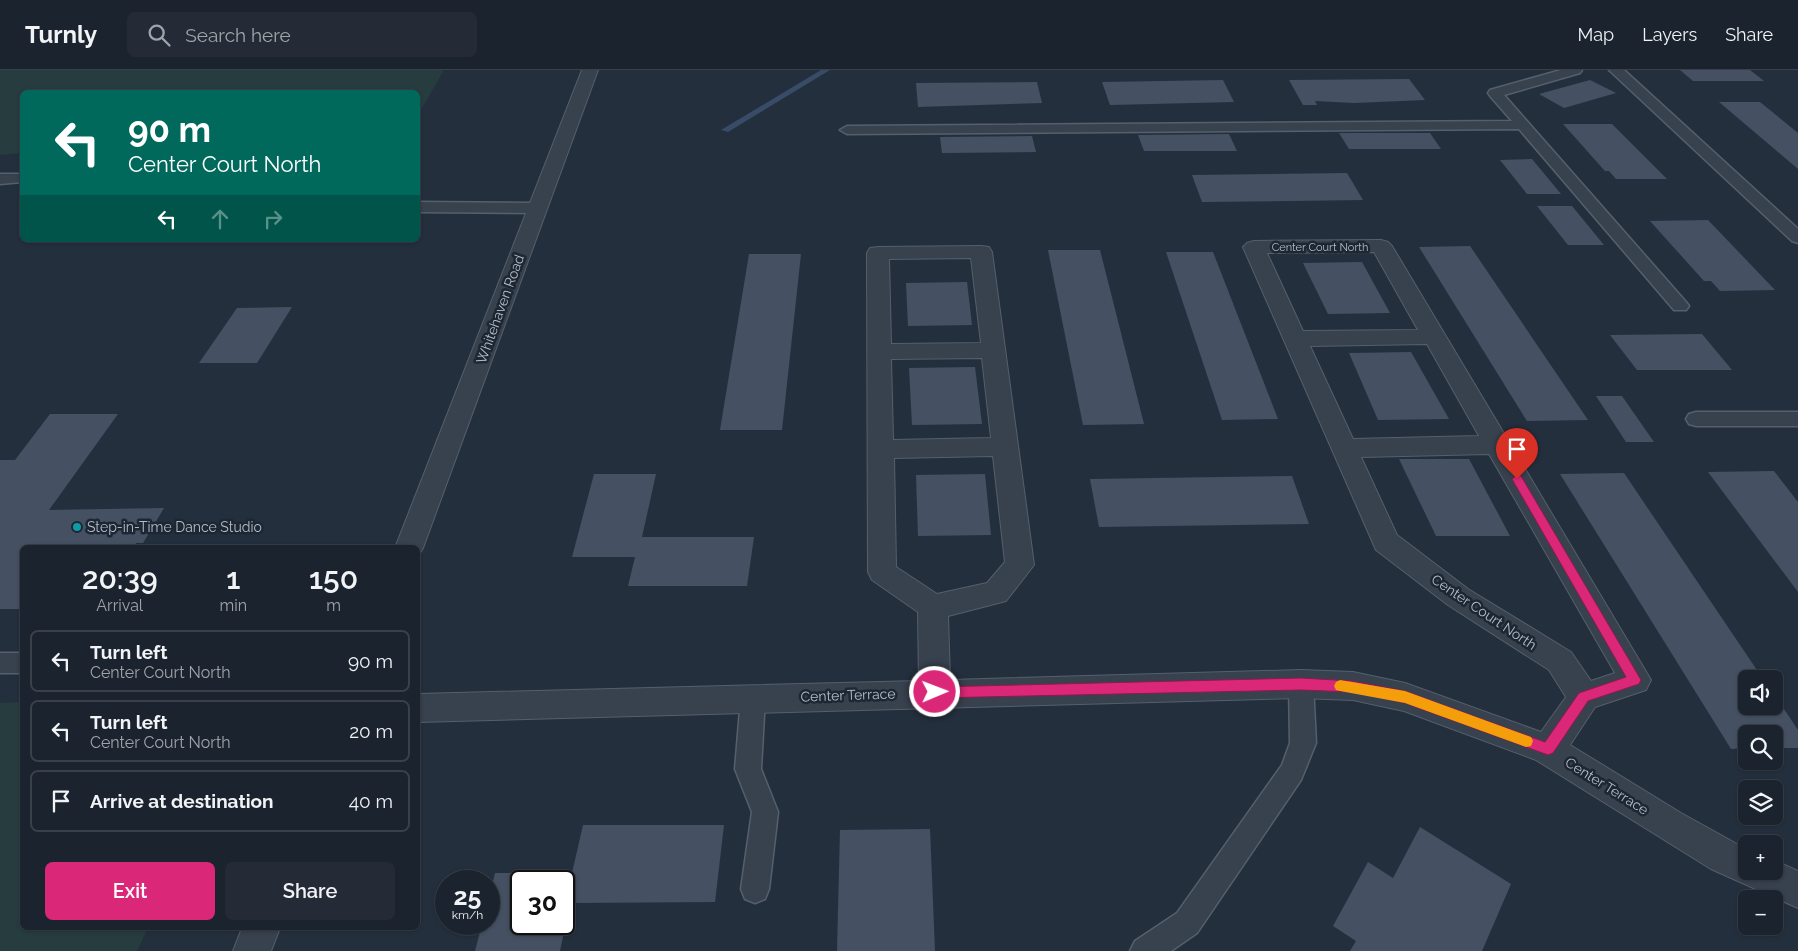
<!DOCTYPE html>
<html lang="en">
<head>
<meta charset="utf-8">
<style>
	:root { --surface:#1b232e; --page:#242b36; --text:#f1f3f6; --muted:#a0a4aa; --line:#39404a; --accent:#db2777 }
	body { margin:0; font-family:Raleway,sans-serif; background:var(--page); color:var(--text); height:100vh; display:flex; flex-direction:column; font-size:19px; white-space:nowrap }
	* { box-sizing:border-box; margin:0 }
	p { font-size:16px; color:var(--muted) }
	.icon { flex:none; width:28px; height:28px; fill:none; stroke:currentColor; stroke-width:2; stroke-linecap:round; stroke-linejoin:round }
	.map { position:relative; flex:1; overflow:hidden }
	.panel { position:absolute; left:20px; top:475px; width:400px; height:385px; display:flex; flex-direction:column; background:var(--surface); border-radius:8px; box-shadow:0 1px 4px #0004,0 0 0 1px var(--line) }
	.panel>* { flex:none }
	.top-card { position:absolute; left:20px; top:20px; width:400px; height:152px; border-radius:8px; box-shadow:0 1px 4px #0004,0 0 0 1px var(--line); background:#00695c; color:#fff; overflow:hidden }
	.buttons { position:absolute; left:1738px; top:600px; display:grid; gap:10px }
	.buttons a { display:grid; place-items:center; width:45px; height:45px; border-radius:8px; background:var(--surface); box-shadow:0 1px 4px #0004,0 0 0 1px var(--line); font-size:25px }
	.speed { position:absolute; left:435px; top:800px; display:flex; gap:10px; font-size:25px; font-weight:700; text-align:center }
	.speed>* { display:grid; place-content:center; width:65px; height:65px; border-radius:50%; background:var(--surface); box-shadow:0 1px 4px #0004,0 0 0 1px var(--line); line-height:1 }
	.speed small { font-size:12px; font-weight:400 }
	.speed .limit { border:2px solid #111; border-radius:8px; background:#fff; color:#111 }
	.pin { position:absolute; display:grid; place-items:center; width:42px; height:42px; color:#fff; margin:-51px -21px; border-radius:50% 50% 50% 0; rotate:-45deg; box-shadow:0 0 5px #0007 }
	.pin .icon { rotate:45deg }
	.me { position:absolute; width:55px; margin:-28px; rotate:89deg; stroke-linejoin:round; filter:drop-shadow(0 0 4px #0008) }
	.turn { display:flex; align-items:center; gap:18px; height:105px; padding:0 25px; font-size:22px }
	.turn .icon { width:65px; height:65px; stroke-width:2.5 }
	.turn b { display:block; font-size:35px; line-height:42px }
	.lanes { display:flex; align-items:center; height:48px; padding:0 25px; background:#0003; justify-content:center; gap:25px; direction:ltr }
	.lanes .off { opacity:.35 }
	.eta { display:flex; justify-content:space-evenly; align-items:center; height:85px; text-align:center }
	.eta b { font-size:30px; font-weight:600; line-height:35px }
	.cta { display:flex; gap:10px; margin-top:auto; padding:10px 25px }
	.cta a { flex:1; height:58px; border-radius:8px; background:var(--accent); color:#fff; font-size:20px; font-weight:600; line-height:58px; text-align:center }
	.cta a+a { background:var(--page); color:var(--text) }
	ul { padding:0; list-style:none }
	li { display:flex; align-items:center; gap:15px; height:62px; margin:0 10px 8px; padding:0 15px; border:2px solid var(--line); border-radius:8px }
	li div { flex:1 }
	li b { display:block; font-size:19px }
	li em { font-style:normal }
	header { display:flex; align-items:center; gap:30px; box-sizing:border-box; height:70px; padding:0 25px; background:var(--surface); border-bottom:1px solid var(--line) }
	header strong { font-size:24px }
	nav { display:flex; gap:28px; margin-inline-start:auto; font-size:18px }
	.search { width:350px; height:45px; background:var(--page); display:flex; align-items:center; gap:12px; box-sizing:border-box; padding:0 18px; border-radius:8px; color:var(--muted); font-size:19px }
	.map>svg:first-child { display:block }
	.green { fill:#263c3f }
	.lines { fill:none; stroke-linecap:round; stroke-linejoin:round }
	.stream { fill:#394c67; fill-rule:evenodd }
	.building { fill:#455162; fill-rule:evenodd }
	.service-casing { stroke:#565f6c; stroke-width:3 }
	.minor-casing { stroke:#565f6c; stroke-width:2 }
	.tertiary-casing { stroke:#565f6c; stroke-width:2 }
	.service { fill:#38414e; fill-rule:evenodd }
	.minor { fill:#38414e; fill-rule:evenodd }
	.tertiary { fill:#38414e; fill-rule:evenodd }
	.route { fill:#db2777; stroke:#8e194d }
	.slow { fill:#f59e0b }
	.culture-dot { fill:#0f9aa8; stroke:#1d2633; stroke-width:2 }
	.labels { text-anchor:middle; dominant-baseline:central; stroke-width:5; stroke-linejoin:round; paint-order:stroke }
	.far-street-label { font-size:11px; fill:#b4bcc9; stroke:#1d2633 }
	.street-label { font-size:14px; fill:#b4bcc9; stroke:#1d2633 }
	.poi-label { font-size:14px; fill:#b4bcc9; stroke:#1d2633; text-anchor:start }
</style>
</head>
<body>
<header>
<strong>Turnly</strong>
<div class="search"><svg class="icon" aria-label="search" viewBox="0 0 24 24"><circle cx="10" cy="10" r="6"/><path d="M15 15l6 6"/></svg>Search here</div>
<nav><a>Map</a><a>Layers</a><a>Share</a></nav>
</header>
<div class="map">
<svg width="1798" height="881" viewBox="0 0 1798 881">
	<rect width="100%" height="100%" fill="#242f3e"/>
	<!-- green -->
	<g class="green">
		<polygon points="0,0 444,0 418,45 418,22 22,22 22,83 0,85"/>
		<polygon points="22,632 22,858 148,858 137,881 0,881 0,633"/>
	</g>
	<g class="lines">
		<!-- stream -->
		<polygon class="stream" points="821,0 830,0 728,62 721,60"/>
	</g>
	<!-- building -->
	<g class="building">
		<polygon points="1680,0 1750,0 1764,11 1693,11"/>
		<polygon points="1409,9 1425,30 1354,33 1315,31 1317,35 1303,35 1289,10"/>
		<polygon points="1223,10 1234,32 1110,35 1102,12"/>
		<polygon points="1590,10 1616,23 1564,38 1539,24"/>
		<polygon points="1037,12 1042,33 918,37 916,13"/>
		<polygon points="1719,32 1760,32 1798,63 1798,99"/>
		<polygon points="1563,54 1612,54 1667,109 1616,109 1609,101 1605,101"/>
		<polygon points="1339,63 1430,63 1441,79 1349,79"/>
		<polygon points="1229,64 1237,81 1144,81 1138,65"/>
		<polygon points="1032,66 1036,82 942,83 940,67"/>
		<polygon points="1532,89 1561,124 1527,124 1500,90"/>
		<polygon points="1347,103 1363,130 1202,132 1192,105"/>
		<polygon points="1537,136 1572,136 1604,175 1568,175"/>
		<polygon points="1708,150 1775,220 1720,221 1711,211 1704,211 1650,151"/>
		<polygon points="1470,176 1588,350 1527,351 1419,177"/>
		<polygon points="1048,180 1100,180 1144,354 1083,355"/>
		<polygon points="1166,182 1213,182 1278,349 1222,350"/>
		<polygon points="749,184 801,184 782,360 720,360"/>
		<polygon points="1362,192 1390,243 1328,244 1303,193"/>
		<polygon points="967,212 972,255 908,256 906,213"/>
		<polygon points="292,237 257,293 199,293 237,238"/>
		<polygon points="1702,264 1732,300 1637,300 1610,265"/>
		<polygon points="1411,282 1449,349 1378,350 1349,283"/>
		<polygon points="975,297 982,354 912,355 909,298"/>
		<polygon points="1596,326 1622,326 1654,372 1626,372"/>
		<polygon points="50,344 118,344 49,440 164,438 143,473 136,473 134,478 22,478 22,539 0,539 0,390 15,390"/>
		<polygon points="1399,389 1469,389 1510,466 1436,466"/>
		<polygon points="1774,401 1798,432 1798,522 1708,402"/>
		<polygon points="1624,403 1763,609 1746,609 1746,636 1774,636 1774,624 1798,660 1798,678 1774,678 1774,664 1746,664 1746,678 1731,679 1560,404"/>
		<polygon points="594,404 656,404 642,467 754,467 747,516 628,516 635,487 572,487"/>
		<polygon points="985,404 991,465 918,466 916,405"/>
		<polygon points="1292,406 1309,454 1099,457 1090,409"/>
		<path d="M583,755H724L715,832L570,833L560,881H475L482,854H489V828L495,803H572ZM521,811H564V854H521Z"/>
		<polygon points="1420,757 1511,814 1482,881 1350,881 1356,871 1333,856 1368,792 1393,808"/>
		<polygon points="930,759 935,881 837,881 840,760"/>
	</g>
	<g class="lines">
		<!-- service casing -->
		<g class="service-casing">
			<g id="service">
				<polygon points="1561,0 1582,0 1580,3 1504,25 1686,232 1689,236 1686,240 1674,240 1519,59 847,64 840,60 847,56 1512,51 1490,26 1488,23 1490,20"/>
				<polygon points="1609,0 1624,0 1798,159 1798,173 1792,171"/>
				<polygon points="0,104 22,104 22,112 0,114"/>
				<polygon points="418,132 538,133 546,138 538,143 418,142"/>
				<polygon points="1696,342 1798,342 1798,356 1696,356 1689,354 1686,349 1689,344"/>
				<rect x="0" y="583" width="22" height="20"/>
				<polygon points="1301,604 1310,607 1313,614 1316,673 1301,710 1197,863 1171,881 1130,881 1135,871 1177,843 1282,695 1290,673 1289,614 1292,607"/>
				<polygon points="753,617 762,620 765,628 761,699 778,742 769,819 765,829 755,833 745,829 741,819 752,742 735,699 741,628 744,620"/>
			</g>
		</g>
		<!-- minor casing -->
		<g class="minor-casing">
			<path id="minor" d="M1381,170L1388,172L1392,176L1651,610L1646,620L1595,637L1570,675L1681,743L1746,779V801H1774V790L1798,801V838L1711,799L1536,690L1404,641L1353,630L1301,628L418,652V624L919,611L918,542L872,510L868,502L867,183L870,178L878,177L981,176L989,177L992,182L1034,495L1006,531L948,546L950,610L1301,600L1353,602L1405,613L1541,662L1566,627L1549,600L1448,535L1376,480L1243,177L1247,173L1254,171ZM1374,182L1418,260L1303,261L1267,183ZM971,188L981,273L891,274L889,189ZM1427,274L1479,366L1353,369L1310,276ZM982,288L991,368L893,370L891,289ZM1489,384L1615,603L1591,611L1571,582L1468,519L1397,465L1361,387ZM993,386L1005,492L987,513L937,524L896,497L894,388Z"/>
		</g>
		<!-- tertiary casing -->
		<g class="tertiary-casing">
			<g id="tertiary">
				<polygon points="582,0 598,0 423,478 418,486 418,478 395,478"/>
				<polygon points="242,858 280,858 271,881 233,881"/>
			</g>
		</g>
		<!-- service -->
		<use href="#service" class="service"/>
		<!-- minor -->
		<use href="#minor" class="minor"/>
		<!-- tertiary -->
		<use href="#tertiary" class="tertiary"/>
	</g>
	<!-- route -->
	<polygon class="route" points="1517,405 1521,406 1641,610 1639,614 1588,631 1553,683 1548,685 1405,633 1352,622 1301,620 935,628 930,626 928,622 930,618 935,617 1301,608 1352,611 1405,621 1545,672 1579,623 1626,607 1512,409"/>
	<!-- slow -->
	<polygon class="slow" points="1340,610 1405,621 1531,667 1533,671 1531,676 1526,677 1405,633 1340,621 1336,620 1334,616 1336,612"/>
	<!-- markers -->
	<circle class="culture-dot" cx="77" cy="457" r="5"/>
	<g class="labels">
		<!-- far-street labels -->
		<g class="far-street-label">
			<text x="1320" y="177">Center Court North</text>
		</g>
		<!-- street labels -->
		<g class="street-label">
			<text transform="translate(500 239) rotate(-70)">Whitehaven Road</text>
			<text transform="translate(1484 542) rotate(34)">Center Court North</text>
			<text transform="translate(848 625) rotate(-2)">Center Terrace</text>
			<text transform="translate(1607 716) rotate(32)">Center Terrace</text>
		</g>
		<!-- poi labels -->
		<g class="poi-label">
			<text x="87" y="457">Step-in-Time Dance Studio</text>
		</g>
	</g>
</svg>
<div class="buttons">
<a><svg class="icon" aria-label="sound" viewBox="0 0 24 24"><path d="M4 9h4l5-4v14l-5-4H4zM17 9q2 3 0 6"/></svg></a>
<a><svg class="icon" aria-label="search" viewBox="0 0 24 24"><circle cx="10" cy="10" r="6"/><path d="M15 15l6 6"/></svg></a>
<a><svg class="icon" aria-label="layers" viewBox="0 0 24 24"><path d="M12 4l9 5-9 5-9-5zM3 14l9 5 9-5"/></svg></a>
<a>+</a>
<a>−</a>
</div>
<div class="speed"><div>25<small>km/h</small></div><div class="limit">30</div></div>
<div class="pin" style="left:1517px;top:409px;background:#d93025"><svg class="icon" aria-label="arrive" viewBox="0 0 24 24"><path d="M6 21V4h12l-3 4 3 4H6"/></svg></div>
<svg class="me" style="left:935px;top:622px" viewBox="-20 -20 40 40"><circle r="17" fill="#db2777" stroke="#fff" stroke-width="3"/><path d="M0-11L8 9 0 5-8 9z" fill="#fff"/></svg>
<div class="top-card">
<div class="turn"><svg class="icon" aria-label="left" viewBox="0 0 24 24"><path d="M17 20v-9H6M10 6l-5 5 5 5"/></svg><div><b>90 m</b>Center Court North</div></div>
<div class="lanes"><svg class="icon" aria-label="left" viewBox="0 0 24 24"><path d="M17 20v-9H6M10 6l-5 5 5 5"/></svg><svg class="icon off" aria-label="ahead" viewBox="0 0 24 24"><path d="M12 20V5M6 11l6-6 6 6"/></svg><svg class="icon off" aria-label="right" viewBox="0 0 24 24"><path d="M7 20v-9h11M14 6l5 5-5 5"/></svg></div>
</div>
<section class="panel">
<div class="eta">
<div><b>20:39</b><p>Arrival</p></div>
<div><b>1</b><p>min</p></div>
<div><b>150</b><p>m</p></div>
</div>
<ul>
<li><svg class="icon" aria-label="left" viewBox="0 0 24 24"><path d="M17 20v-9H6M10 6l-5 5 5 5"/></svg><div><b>Turn left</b><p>Center Court North</p></div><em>90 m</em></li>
<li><svg class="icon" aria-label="left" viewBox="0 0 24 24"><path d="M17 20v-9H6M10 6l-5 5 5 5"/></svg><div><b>Turn left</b><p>Center Court North</p></div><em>20 m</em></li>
<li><svg class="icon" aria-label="arrive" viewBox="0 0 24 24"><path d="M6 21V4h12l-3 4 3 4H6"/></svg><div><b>Arrive at destination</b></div><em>40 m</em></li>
</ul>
<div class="cta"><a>Exit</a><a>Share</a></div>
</section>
</div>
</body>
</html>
